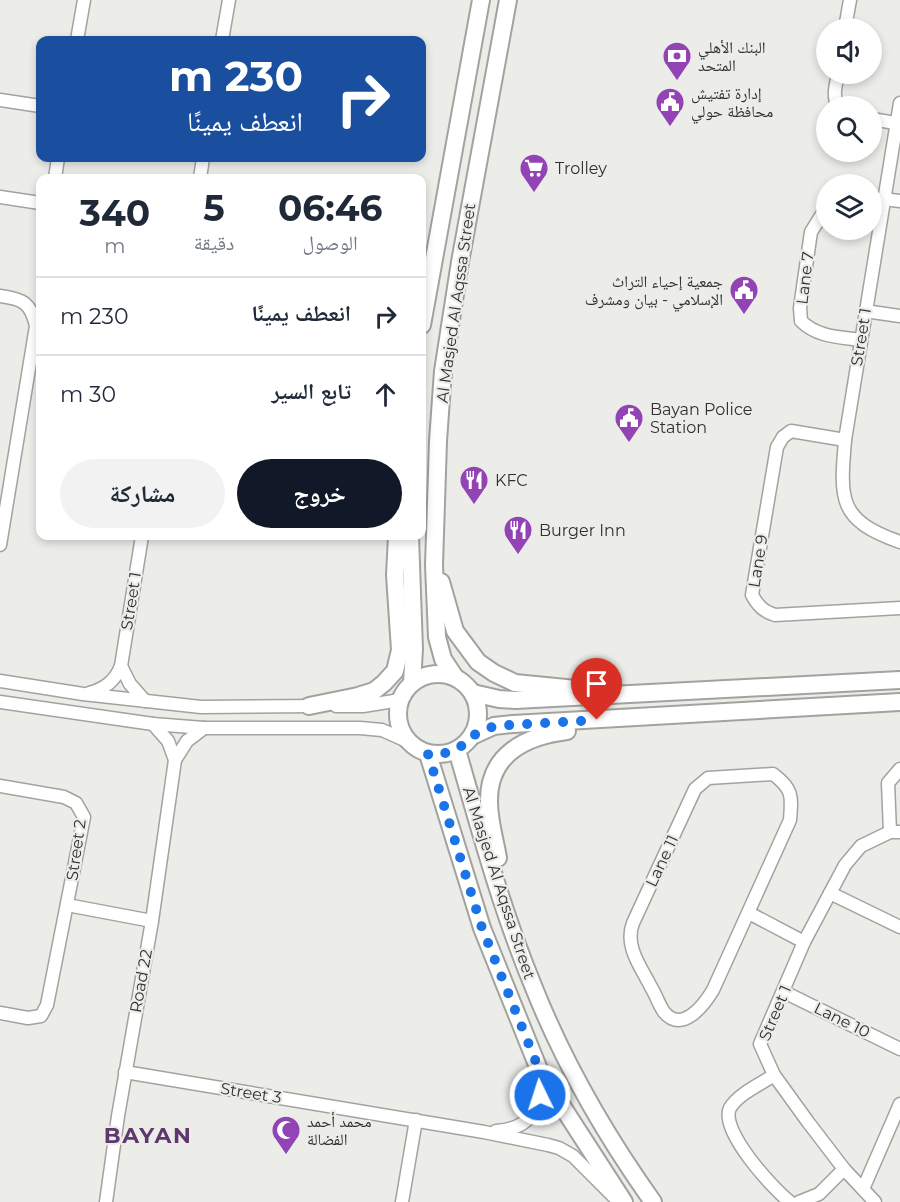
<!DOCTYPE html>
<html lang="ar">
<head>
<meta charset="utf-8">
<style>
	:root { --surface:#fff; --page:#f2f2f3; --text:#1f2937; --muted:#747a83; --line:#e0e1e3; --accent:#111827 }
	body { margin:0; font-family:Montserrat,"Noto Naskh Arabic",sans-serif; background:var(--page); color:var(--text); direction:rtl; height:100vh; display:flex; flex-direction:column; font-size:22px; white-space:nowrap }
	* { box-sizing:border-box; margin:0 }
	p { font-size:20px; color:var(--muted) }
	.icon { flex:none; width:33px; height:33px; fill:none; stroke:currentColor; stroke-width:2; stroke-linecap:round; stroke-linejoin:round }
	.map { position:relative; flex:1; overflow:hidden; direction:ltr }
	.panel { position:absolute; left:36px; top:174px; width:390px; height:366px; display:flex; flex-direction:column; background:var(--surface); border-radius:12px; box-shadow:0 3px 9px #0003; direction:rtl }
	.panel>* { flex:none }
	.hud { position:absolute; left:36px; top:36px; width:390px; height:126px; border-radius:12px; box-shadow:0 3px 9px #0003; direction:rtl; background:#1a4fa0; color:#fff; overflow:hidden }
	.controls { position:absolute; left:816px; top:18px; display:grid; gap:12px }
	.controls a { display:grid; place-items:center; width:66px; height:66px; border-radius:50%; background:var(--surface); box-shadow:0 3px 9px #0003; font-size:30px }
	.pin { position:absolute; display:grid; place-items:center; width:51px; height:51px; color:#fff; margin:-62px -26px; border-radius:50% 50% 50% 0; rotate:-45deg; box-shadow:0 0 6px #0007 }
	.pin .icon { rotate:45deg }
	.me { position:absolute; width:66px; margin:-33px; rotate:356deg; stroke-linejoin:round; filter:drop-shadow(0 0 4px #0008) }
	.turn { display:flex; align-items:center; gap:21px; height:126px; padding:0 24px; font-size:27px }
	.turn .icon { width:78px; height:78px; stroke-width:2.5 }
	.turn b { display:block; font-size:42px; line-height:51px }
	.eta { display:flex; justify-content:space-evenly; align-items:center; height:102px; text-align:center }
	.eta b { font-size:36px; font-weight:700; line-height:42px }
	.primary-button { display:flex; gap:12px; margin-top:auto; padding:12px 24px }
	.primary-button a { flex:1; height:69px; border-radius:36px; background:var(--accent); color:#fff; font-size:24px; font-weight:700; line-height:69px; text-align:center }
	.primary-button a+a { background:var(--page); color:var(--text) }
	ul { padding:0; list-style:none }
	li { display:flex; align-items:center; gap:18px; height:78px; padding:0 24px; border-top:2px solid var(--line) }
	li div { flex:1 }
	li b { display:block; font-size:22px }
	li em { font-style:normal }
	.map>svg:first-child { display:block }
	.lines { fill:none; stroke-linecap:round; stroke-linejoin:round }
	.minor-casing { stroke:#a2a29f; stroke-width:15 }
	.major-casing { stroke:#a2a29f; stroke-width:20 }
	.minor { stroke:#fff; stroke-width:12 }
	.major { stroke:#fff; stroke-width:16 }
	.route { stroke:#1a73e8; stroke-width:10; stroke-dasharray:0 18 }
	.labels { text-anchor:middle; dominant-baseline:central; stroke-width:4.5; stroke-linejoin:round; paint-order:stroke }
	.poi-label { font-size:16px; fill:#30302f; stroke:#ecece9; text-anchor:start }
	.street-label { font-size:16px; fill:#30302f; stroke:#ecece9 }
	.district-label { font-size:22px; font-weight:bold; letter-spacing:1.5px; fill:#5e376f; stroke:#ecece9 }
</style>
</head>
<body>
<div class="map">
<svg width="900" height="1202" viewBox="0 0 900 1202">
	<rect width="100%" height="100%" fill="#ecece9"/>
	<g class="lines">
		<!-- minor casing -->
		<g class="minor-casing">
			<g id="minor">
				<polyline points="845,28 850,0"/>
				<polyline points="77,40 84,0"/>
				<polyline points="222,40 229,0"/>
				<path d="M838,74C836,85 832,96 838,106"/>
				<polyline points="0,100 40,106"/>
				<path d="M900,103L845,440C840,500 838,520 900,542"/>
				<polyline points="872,119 895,123"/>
				<polyline points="55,178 58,158"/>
				<polyline points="200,178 203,158"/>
				<polyline points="0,197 40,203"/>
				<polyline points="883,199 900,201"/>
				<path d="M826,213L821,216L811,232L800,308L801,321C817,337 839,337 861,340"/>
				<path d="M0,296C23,299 31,303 36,326L0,545"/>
				<polyline points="865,311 900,316"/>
				<path d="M845,440L791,431L783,437L777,447L752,595C758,606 763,611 775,615L900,608"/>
				<polyline points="121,666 130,684 145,701"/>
				<polyline points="0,681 83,694 201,707 315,706"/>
				<path d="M89,693C105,689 115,681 121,666L142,536"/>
				<polyline points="0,702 153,724 204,728 360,728 382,730 409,742"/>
				<polyline points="336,706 363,706 400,700"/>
				<polyline points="153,724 168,741 175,760"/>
				<path d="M773,774C793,789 792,796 790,820L713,990C704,1005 682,1034 664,1012C659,1005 656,995 651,987C641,967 624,946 633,923L695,789L708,778Z"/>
				<polyline points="0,786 64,797 76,803 84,817 47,1005 41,1016 28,1018 0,1013"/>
				<polyline points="890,832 888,783 900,769"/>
				<polyline points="830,893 900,927"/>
				<polyline points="67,905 152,921"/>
				<polyline points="749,913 804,942"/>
				<polyline points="784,992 900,1049"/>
				<polyline points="125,1072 484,1132 548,1145 559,1148 573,1156 614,1197"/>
				<path d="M774,1075C761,1084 738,1094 730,1108C719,1130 773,1189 790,1202"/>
				<path d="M496,1131C535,1128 539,1107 540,1073"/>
				<polyline points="863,1189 900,1104"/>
				<polyline points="106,1202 118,1116 152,921 175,760 187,741 204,728"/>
				<polyline points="402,1202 416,1120"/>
				<polyline points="799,1202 819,1194 844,1169"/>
				<polyline points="875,1202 844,1169 808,1122 774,1075 760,1044 804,942 845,865 861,846 890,832 900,832"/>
			</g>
		</g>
		<!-- major casing -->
		<g class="major-casing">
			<g id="major">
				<polyline points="422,325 481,0"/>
				<polyline points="410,536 414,649 412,683"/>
				<polyline points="441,582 455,631 478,662 494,673 515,683 576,689"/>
				<circle cx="438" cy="714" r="40"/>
				<polyline points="455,677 443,659 437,637 434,565 438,441 443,371 460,262 508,0"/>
				<polyline points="473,693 499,699 515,700 900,680"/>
				<polyline points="309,706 358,696 374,691 384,683 395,671 400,650 395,575 397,536"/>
				<polyline points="472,736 494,726 513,724 900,702"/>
				<path d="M457,750C480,830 502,911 534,988C564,1063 606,1136 653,1202"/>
				<polyline points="428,754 482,928 540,1072 624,1202"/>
				<path d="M498,858C495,840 489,821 489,802C488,755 525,736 567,731"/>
			</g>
		</g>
		<!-- minor -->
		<use href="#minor" class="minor"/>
		<!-- major -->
		<use href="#major" class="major"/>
	</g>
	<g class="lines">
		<!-- route -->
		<polyline class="route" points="540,1095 540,1072 482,928 428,754 438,755 457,750 472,736 494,726 597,720"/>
	</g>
	<!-- icons -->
	<defs>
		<g id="bank-pin" transform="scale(1.5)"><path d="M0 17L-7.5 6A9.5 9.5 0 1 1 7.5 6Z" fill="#9243b4" stroke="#ecece9"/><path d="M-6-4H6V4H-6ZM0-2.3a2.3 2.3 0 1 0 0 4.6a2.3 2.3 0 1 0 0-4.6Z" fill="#fff"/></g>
		<g id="civic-pin" transform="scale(1.5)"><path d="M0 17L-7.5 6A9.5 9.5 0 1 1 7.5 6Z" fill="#9243b4" stroke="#ecece9"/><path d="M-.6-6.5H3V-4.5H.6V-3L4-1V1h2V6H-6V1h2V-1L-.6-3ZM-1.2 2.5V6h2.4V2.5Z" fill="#fff"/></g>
		<g id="supermarket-pin" transform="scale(1.5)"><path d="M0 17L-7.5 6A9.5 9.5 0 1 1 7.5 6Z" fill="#9243b4" stroke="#ecece9"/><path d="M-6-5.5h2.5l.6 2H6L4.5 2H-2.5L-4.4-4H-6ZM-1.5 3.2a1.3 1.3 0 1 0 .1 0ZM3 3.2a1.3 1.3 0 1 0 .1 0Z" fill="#fff"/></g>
		<g id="restaurant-pin" transform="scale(1.5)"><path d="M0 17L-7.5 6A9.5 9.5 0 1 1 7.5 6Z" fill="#9243b4" stroke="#ecece9"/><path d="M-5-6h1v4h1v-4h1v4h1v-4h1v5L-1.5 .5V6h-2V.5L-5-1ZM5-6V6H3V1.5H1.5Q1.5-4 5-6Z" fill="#fff"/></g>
		<g id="mosque-pin" transform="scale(1.5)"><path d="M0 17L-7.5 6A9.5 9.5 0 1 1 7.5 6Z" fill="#9243b4" stroke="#ecece9"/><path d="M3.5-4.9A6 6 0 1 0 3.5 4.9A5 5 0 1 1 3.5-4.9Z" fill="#fff"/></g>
	</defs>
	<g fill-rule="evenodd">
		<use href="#bank-pin" x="677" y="56"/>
		<use href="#civic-pin" x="670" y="102"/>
		<use href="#supermarket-pin" x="534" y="168"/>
		<use href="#civic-pin" x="744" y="290"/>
		<use href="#civic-pin" x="629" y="418"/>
		<use href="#restaurant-pin" x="474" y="480"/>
		<use href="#restaurant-pin" x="518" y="530"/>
		<use href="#mosque-pin" x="286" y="1130"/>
	</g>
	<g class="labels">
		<!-- poi labels -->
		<g class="poi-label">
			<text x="698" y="47">البنك الأهلي<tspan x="698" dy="18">المتحد</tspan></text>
			<text x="691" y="93">إدارة تفتيش<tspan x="691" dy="18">محافظة حولي</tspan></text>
			<text x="555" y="168">Trolley</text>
			<text x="723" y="281" text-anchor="end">جمعية إحياء التراث<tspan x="723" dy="18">الإسلامي - بيان ومشرف</tspan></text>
			<text x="650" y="409">Bayan Police<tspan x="650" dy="18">Station</tspan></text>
			<text x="495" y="480">KFC</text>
			<text x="539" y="530">Burger Inn</text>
			<text x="307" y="1121">محمد أحمد<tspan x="307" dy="18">الفضالة</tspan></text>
		</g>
		<!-- street labels -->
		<g class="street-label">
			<text transform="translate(805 278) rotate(-83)">Lane 7</text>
			<text transform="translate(456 303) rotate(-82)">Al Masjed Al Aqssa Street</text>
			<text transform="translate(861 337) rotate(-81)">Street 1</text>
			<text transform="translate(758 561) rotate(-81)">Lane 9</text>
			<text transform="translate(131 601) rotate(-81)">Street 1</text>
			<text transform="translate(76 850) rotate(-82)">Street 2</text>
			<text transform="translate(662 861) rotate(-65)">Lane 11</text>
			<text transform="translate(499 883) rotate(72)">Al Masjed Al Aqssa Street</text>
			<text transform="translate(141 981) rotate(-80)">Road 22</text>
			<text transform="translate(775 1013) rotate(-67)">Street 1</text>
			<text transform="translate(842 1020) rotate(26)">Lane 10</text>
			<text transform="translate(251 1093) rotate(9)">Street 3</text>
		</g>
		<!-- district labels -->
		<g class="district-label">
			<text x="148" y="1135">BAYAN</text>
		</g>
	</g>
</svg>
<div class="controls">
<a><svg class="icon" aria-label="sound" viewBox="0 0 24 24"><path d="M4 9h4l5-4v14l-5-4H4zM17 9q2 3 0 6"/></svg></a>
<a><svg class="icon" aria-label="search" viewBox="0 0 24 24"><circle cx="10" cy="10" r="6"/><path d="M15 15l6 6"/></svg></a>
<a><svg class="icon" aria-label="layers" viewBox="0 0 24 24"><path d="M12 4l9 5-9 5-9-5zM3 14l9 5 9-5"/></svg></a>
</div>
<div class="pin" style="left:597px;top:720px;background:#d93025"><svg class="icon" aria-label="arrive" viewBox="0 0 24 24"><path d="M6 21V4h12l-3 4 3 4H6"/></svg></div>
<svg class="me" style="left:540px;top:1095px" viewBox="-20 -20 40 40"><circle r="17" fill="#1a73e8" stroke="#fff" stroke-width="3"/><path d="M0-11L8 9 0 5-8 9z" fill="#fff"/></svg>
<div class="hud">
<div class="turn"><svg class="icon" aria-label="right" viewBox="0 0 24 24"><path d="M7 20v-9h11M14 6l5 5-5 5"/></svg><div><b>230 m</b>انعطف يمينًا</div></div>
</div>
<section class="panel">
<div class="eta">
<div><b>06:46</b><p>الوصول</p></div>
<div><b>5</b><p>دقيقة</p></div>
<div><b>340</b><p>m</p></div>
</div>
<ul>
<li><svg class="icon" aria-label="right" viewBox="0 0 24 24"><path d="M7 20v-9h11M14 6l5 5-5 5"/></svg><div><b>انعطف يمينًا</b></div><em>230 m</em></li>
<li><svg class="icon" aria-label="ahead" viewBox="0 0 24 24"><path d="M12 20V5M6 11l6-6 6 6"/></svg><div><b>تابع السير</b></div><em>30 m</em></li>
</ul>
<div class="primary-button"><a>خروج</a><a>مشاركة</a></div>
</section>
</div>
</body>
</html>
